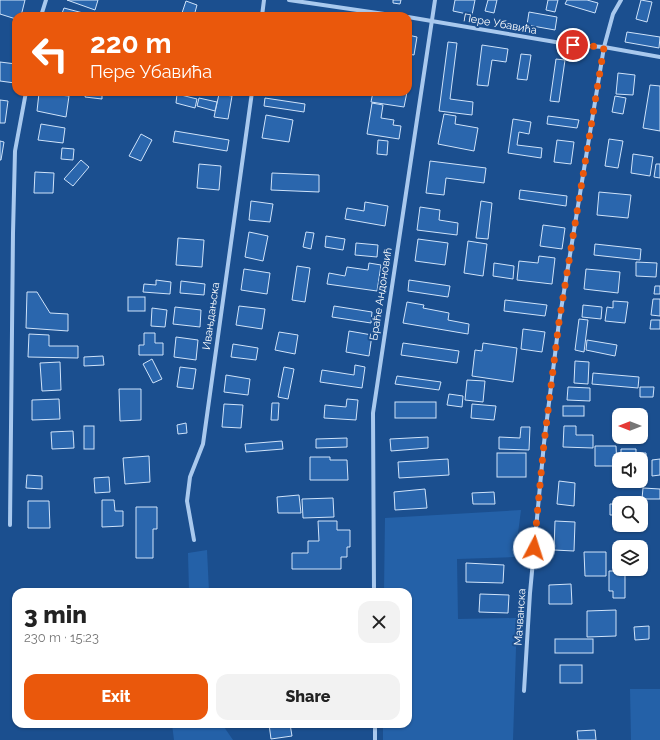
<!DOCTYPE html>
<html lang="en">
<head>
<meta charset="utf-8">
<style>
	:root { --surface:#fff; --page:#f2f2f2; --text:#222; --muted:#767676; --accent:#ea580c }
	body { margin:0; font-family:Raleway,sans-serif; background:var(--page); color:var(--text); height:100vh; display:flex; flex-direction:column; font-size:15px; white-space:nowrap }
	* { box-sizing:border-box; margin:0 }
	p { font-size:13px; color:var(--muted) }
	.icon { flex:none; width:22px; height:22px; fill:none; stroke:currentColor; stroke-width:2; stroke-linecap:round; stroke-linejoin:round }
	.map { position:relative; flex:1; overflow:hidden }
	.sheet { position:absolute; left:12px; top:588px; width:400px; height:140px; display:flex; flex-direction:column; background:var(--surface); border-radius:12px; box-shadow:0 1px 3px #0004 }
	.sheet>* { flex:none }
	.top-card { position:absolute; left:12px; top:12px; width:400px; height:84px; border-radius:12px; box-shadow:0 1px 3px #0004; background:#ea580c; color:#fff; overflow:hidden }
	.needle { width:26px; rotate:270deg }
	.fabs { position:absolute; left:612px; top:408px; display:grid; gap:8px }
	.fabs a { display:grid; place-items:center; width:36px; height:36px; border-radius:8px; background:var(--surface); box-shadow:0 1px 3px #0004; font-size:20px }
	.pin { position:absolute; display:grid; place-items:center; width:34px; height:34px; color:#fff; margin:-17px; border:2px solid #fff; border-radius:50%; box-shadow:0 1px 4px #0007 }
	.me { position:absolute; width:44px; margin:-22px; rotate:5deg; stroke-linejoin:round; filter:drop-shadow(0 0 3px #0008) }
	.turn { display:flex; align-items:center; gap:14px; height:84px; padding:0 12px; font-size:18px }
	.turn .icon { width:52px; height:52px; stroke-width:2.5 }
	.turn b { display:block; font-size:28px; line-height:34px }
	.round { display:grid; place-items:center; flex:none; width:42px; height:42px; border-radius:12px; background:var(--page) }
	.overview { display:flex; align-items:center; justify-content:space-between; height:68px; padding:0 12px }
	h1 { font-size:24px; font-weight:800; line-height:30px }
	.action { display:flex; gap:8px; margin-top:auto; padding:8px 12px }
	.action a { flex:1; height:46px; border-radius:12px; background:var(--accent); color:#fff; font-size:16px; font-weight:800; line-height:46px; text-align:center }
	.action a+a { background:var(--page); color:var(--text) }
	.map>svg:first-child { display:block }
	.green { fill:#2461a8 }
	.building { fill:#2a66ad; stroke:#cfe3fa }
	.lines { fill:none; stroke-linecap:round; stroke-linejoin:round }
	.minor { stroke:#a9c9ee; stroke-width:4 }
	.route { stroke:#ea580c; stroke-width:7; stroke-dasharray:0 12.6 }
	.labels { text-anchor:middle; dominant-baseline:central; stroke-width:4; stroke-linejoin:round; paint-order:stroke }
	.street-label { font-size:11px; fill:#fff; stroke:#1b4f8f }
</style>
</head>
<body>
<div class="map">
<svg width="660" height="740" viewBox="0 0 660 740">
	<rect width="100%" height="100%" fill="#1b4f8f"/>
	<!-- green -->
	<g class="green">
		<polygon points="521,510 515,557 457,559 458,619 517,618 513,740 383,740 383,724 408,724 408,592 384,592 385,518"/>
		<polygon points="207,550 209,592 189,592 188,553"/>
		<polygon points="630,689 660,689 660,740 631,740"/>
		<polygon points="172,724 222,724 233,740 174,740"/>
	</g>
	<!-- building -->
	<g class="building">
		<polygon points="0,0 25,0 21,16 16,16 16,19 0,14"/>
		<polygon points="67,0 98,0 95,10"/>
		<polygon points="393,0 401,0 400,4 393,3"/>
		<polygon points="455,0 475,0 472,15 453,11"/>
		<polygon points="488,0 497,0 494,13 485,11"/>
		<polygon points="548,0 558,0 555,12 546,10"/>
		<polygon points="567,0 587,0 598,3 595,13 565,4"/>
		<polygon points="641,0 652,2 647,22 636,19"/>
		<polygon points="186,1 197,5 194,16 181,16"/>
		<polygon points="64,8 83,13 83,16 61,16"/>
		<polygon points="529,12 557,17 555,30 527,25"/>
		<polygon points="627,32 660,37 659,48 625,42"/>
		<polygon points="408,35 417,37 414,55 408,54"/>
		<polygon points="448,42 457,43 450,99 473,102 472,115 439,111"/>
		<polygon points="482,45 508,49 506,62 492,60 488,86 477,85"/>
		<polygon points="521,54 531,55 527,80 517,79"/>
		<polygon points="556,59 565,60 559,102 550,101"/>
		<polygon points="0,62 16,64 15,83 0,81"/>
		<polygon points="618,73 635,75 633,95 616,94"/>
		<polygon points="650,85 660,86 660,131 643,128"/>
		<polygon points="86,92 102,93 102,99 85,97"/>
		<polygon points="323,92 339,92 338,95"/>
		<polygon points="373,92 407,92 404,107 371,102"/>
		<polygon points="39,93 69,96 66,117 37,111"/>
		<polygon points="177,94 197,99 195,108 176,103"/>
		<polygon points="219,94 232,96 228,119 214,117"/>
		<polygon points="615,96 626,98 623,114 612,112"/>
		<polygon points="199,98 217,102 215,111 197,106"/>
		<polygon points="265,98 305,104 304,112 264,106"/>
		<polygon points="0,100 8,101 5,123 0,123"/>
		<polygon points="372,103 383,105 381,118 394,120 393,125 401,126 399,139 367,134"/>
		<polygon points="444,114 456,116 455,124 478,128 474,151 438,144"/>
		<polygon points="266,115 293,120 289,142 262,138"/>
		<polygon points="548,116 579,120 577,128 547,124"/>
		<polygon points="513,119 531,122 529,134 519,132 517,145 542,148 541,158 508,153"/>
		<polygon points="41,124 65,128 63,143 38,140"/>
		<polygon points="175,131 229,140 227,151 173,142"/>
		<polygon points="141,134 152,140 141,161 129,156"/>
		<polygon points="609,139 623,141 618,168 605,166"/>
		<polygon points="378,140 388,141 387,155 377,154"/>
		<polygon points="557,140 574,142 571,164 554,162"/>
		<polygon points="0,141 4,142 1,160 0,160"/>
		<polygon points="62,148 74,149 73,160 61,159"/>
		<polygon points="633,154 653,157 650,176 631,173"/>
		<polygon points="81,160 89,167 73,186 64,179"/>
		<polygon points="430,161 486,168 484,183 446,178 444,195 426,193"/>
		<polygon points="199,164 221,166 219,190 197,188"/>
		<polygon points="656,164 660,164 660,178 654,177"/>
		<polygon points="35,172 54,173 53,193 34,193"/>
		<polygon points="272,173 319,175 319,192 271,190"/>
		<polygon points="520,190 567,196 566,206 519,199"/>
		<polygon points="599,192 631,195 628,218 597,215"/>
		<polygon points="251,201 273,204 270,222 249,220"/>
		<polygon points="481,201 492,203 488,239 476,238"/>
		<polygon points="365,202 388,206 385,226 345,219 347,208 364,211"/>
		<polygon points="420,207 440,210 439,220 458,223 457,235 417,230"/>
		<polygon points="543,225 565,228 562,249 540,246"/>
		<polygon points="249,232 268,236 263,261 245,257"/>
		<polygon points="306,232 314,233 311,249 303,247"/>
		<polygon points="326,236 345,239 343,250 325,247"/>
		<polygon points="178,238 204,240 202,267 176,265"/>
		<polygon points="418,239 448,243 445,265 415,261"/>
		<polygon points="468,241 487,244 483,276 464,273"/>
		<polygon points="356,243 378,245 377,257 355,255"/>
		<polygon points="595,244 641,249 640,260 594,255"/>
		<polygon points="539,256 555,258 552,284 517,280 519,261 538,263"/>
		<polygon points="636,262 657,263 656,277 636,276"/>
		<polygon points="369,263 381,265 377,291 327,284 329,273 345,276 347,267 368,270"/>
		<polygon points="494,263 514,266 513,279 493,276"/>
		<polygon points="297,266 310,268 305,302 292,300"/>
		<polygon points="244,269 270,273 267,294 241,290"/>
		<polygon points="586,269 620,272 618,293 584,289"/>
		<polygon points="156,280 171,282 170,294 143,292 144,284 156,285"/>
		<polygon points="409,280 450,286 448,297 408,291"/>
		<polygon points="181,281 205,284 204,295 180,293"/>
		<polygon points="655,286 660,286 660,294 654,294"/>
		<polygon points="27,292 37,292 50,313 68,314 68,331 26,328"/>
		<rect x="128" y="297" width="17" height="14"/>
		<polygon points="653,299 660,299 660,316 651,315"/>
		<polygon points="505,300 547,305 545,316 504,311"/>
		<polygon points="613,301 628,302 625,323 605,321 607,307 613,308"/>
		<polygon points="407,302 424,305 423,308 449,313 448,320 469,324 468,334 403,323"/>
		<polygon points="583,305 602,307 601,319 582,317"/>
		<polygon points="239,306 265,309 262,329 236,325"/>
		<polygon points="334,306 372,312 371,323 332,317"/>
		<polygon points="175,307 201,310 200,327 173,324"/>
		<polygon points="152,308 167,310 165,327 151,326"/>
		<polygon points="579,319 588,320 584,352 575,350"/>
		<polygon points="651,320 660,320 660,329 650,329"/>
		<polygon points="523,329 545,332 542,352 521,349"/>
		<polygon points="349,331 372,335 369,356 346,352"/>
		<polygon points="279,332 298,335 295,354 275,350"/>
		<polygon points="144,333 155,333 155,343 163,343 163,355 139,355 139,345 144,345"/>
		<polygon points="29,334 49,335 49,346 78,346 78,358 28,357"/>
		<polygon points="176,337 198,340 196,360 174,357"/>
		<polygon points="587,340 617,345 615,356 586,350"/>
		<polygon points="403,343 459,351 457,363 401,355"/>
		<polygon points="483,343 517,348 513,382 472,376 475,350 482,351"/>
		<polygon points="233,344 258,348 256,360 231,357"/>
		<polygon points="103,356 104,365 84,366 84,357"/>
		<polygon points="152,359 162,379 153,383 143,364"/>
		<polygon points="575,361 589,362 588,384 574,383"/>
		<polygon points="60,362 61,390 42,391 40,363"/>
		<polygon points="355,365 365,367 362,388 320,382 322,370 354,375"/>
		<polygon points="180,367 196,369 193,389 177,387"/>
		<polygon points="284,367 294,369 288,399 278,397"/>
		<polygon points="593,373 639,377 638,388 592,384"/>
		<polygon points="226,375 250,379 248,395 224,392"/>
		<polygon points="397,376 441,382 439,390 395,384"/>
		<polygon points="467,380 485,381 483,402 465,400"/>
		<polygon points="568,387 590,388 590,401 567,400"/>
		<polygon points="640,387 654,387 653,397 640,397"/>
		<polygon points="119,389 141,389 141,420 120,421"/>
		<polygon points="449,394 463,396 462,407 447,405"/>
		<polygon points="59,399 60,419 32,420 32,400"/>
		<polygon points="347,399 358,400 356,420 324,418 325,405 346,407"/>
		<rect x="395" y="402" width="41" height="16"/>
		<polygon points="272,403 279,403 278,420 271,420"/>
		<polygon points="224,404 243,405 241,428 222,427"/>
		<polygon points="472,404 496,406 494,420 471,418"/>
		<rect x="563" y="406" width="21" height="10"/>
		<polygon points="186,423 187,433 178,434 177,425"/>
		<rect x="84" y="426" width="10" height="23"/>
		<polygon points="564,426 576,426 576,435 593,435 593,448 563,447"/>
		<polygon points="521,427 530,427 529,450 499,449 499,437 520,438"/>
		<polygon points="73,431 74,448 52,449 51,432"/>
		<polygon points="428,437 428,448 391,451 390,439"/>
		<polygon points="347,438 347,447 316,448 316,439"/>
		<polygon points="282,441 283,449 246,452 245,444"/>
		<polygon points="595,446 616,446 617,466 595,466"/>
		<polygon points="621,449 636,449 636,453 646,453 646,476 641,476 641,459 621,459"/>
		<rect x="497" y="453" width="29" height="24"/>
		<polygon points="149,456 150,482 125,484 123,458"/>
		<polygon points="310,457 330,457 330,460 347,460 348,480 310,480"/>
		<polygon points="448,459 449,475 399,478 398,462"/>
		<polygon points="660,459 660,475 652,476 652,460"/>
		<polygon points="27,475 42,476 42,489 26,488"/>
		<polygon points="109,477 110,492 95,493 94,478"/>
		<polygon points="559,481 575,483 574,506 557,504"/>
		<polygon points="643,488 660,489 660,499 642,499"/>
		<polygon points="425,489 427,508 395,510 394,492"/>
		<polygon points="494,492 495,504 473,504 472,493"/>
		<polygon points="299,495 301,513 278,513 277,497"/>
		<polygon points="333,498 334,517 303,518 302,499"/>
		<polygon points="102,500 114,500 115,511 123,511 123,526 102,527"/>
		<polygon points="28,501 49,501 50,528 28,528"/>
		<polygon points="610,504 619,504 619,525 624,525 624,530 614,530 614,515 610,515"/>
		<polygon points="136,507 157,507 157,529 153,529 153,558 136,558"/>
		<polygon points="318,521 337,521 337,530 350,530 350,547 347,547 347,557 341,557 341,569 292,569 292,553 308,553 308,541 319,541"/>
		<polygon points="555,521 575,522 574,551 554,550"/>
		<polygon points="584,552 606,552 606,576 585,576"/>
		<polygon points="466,563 504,565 503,583 466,582"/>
		<polygon points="609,571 625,571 625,598 613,598 613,591 609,591"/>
		<polygon points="571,584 572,604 549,604 549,585"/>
		<polygon points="480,594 509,595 508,613 479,612"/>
		<polygon points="616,610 616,636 587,637 587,611"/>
		<polygon points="649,626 649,639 635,640 634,627"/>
		<rect x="555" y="639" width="38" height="14"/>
		<rect x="560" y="665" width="22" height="18"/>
		<polygon points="269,724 290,724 292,736 271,739"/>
		<polygon points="595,730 596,740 578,740 577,731"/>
	</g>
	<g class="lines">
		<!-- minor -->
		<g class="minor">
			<polyline points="289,0 398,16"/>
			<polyline points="41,16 46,0"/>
			<polyline points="262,16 264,0"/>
			<polyline points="408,17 573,45 604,47 660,57"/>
			<polyline points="10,525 13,233 15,151 26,92"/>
			<polyline points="194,540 187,501 190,477 203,444 252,92"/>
			<polyline points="374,592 373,413 435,0"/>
			<polyline points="524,691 530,593 544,443 559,322 604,47 613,14 621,0"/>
			<polyline points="375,724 375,740"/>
		</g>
	</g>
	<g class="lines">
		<!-- route -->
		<polyline class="route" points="534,548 544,443 559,322 604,47 573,45"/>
	</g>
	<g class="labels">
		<!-- street labels -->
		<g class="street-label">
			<text transform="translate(500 24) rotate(10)">Пере Убавића</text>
			<text transform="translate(381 294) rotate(-81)">Браће Андоновић</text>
			<text transform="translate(211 316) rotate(-82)">Ивањдањска</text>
			<text transform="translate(520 617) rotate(-86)">Мачванска</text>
		</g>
	</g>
</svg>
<div class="fabs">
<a><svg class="needle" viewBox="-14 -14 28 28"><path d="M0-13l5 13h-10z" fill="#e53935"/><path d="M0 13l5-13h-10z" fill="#767676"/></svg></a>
<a><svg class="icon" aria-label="sound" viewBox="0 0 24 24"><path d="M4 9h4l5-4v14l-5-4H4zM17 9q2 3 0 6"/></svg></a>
<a><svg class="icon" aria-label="search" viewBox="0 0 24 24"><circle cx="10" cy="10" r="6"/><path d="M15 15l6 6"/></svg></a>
<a><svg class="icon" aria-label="layers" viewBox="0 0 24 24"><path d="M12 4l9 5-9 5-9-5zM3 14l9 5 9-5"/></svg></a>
</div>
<div class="pin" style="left:573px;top:45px;background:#d93025"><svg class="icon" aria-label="arrive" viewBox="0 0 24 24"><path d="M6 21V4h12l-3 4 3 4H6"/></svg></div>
<svg class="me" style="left:534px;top:548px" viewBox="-20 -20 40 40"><circle r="19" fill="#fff"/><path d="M0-13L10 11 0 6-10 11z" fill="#ea580c"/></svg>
<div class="top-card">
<div class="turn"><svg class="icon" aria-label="left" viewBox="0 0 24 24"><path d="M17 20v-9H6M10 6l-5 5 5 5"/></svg><div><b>220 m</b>Пере Убавића</div></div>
</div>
<section class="sheet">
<div class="overview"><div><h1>3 min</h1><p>230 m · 15:23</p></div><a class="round"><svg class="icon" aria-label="close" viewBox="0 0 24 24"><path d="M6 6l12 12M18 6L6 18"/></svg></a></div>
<div class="action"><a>Exit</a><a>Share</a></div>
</section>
</div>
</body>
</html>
